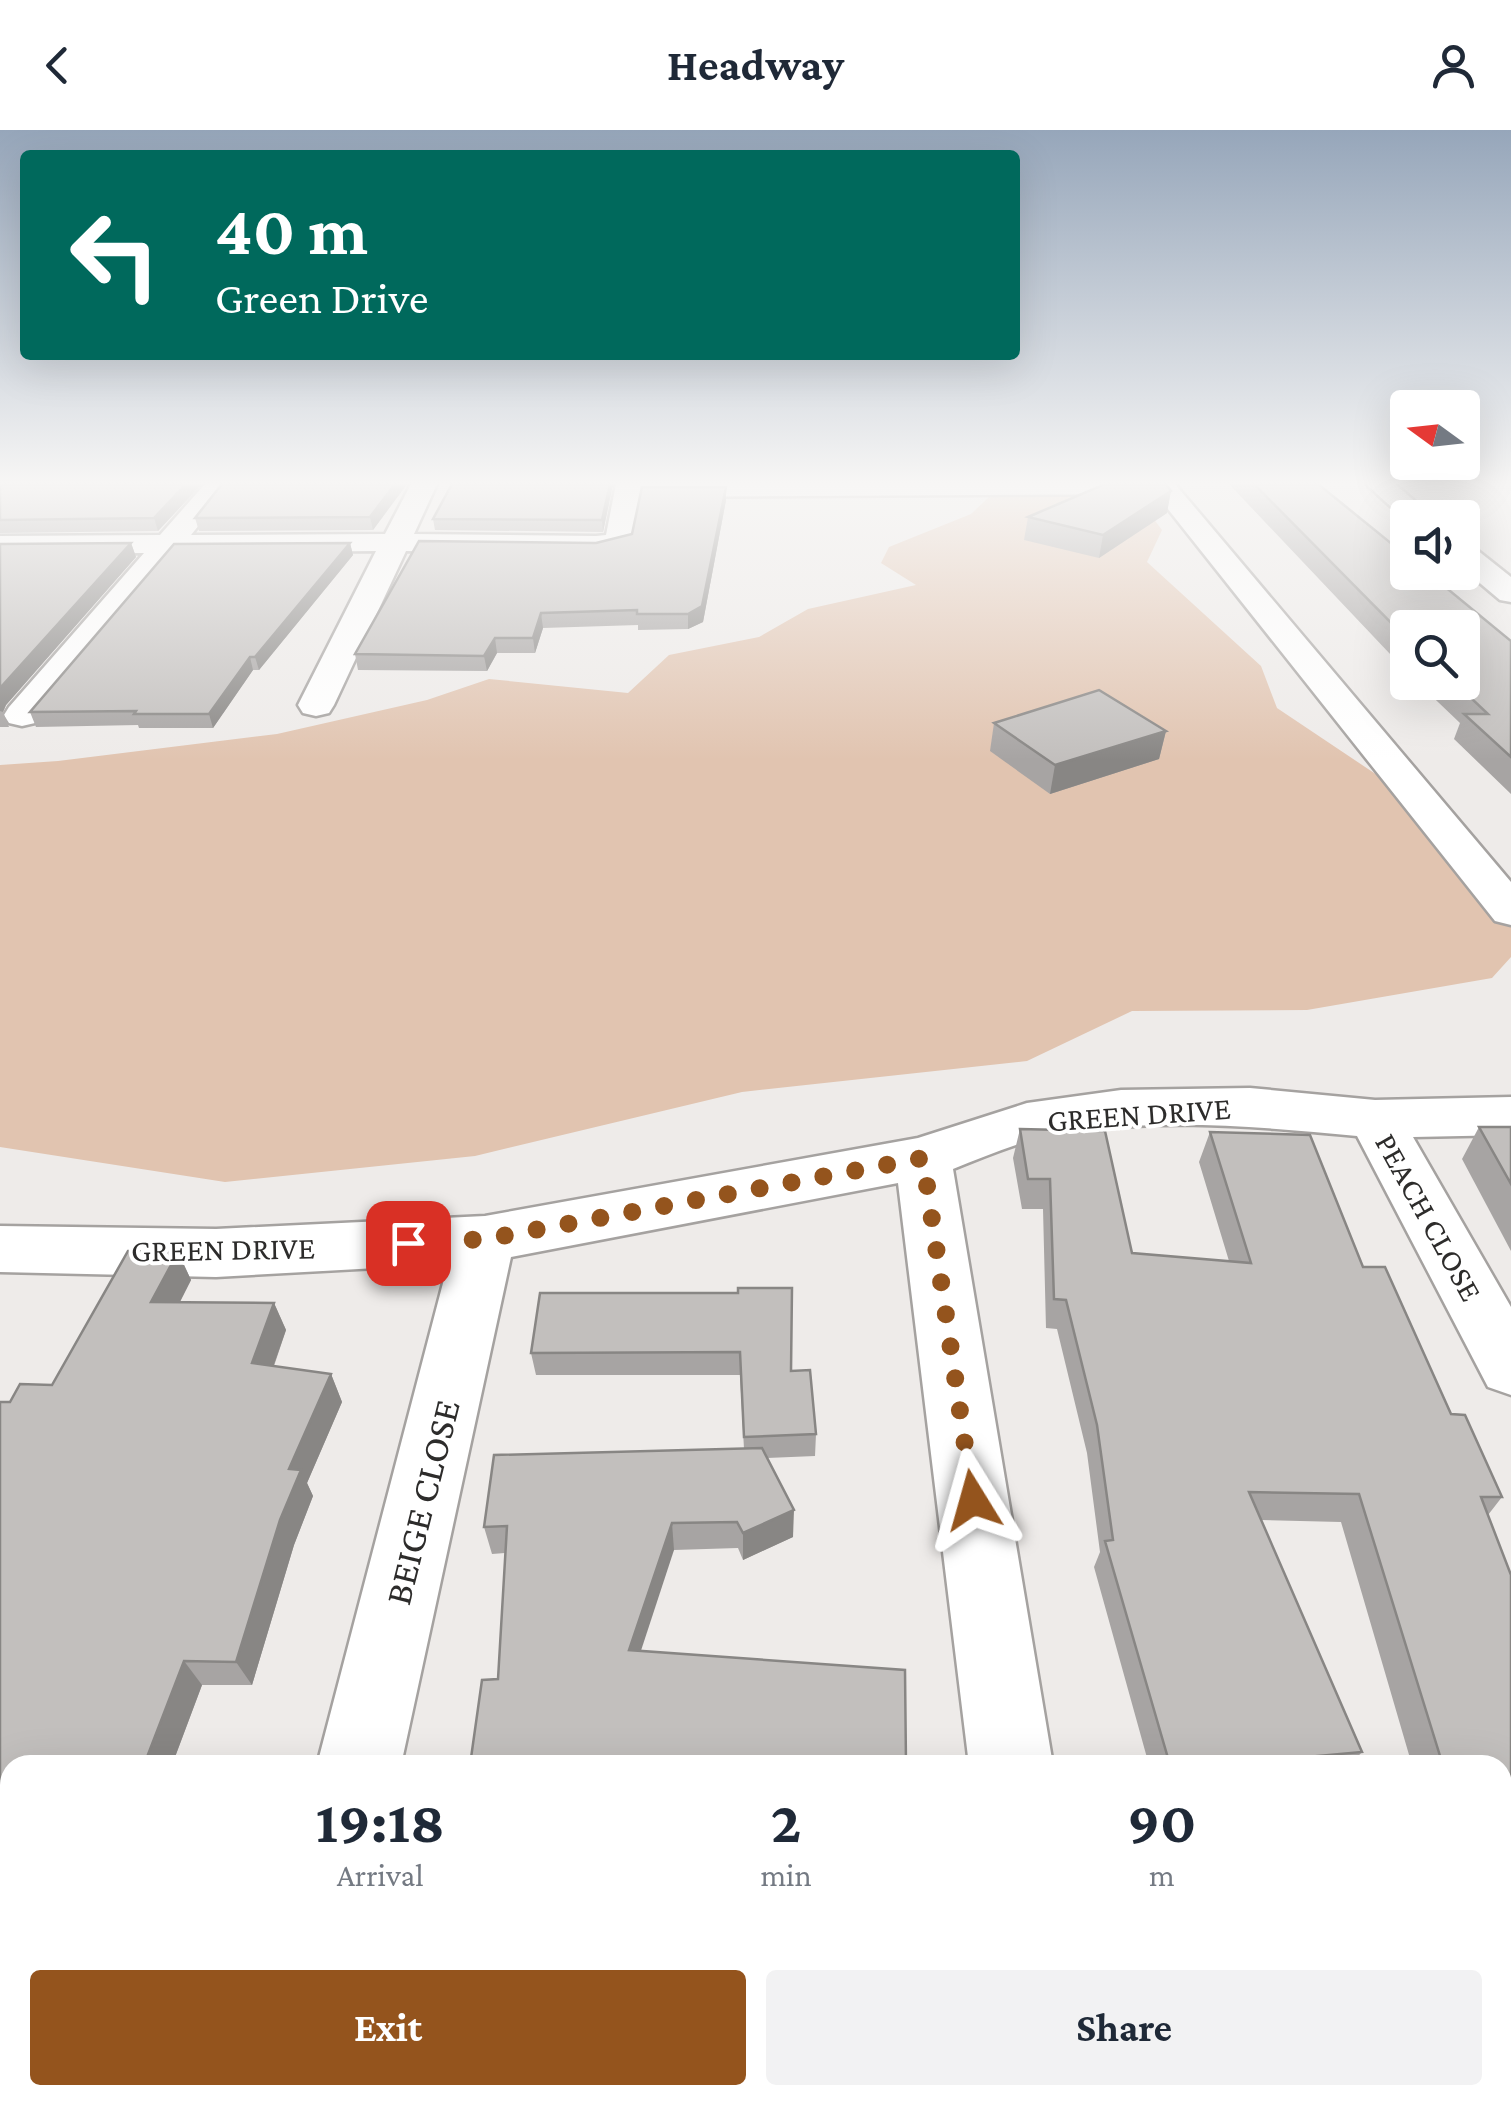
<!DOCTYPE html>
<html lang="en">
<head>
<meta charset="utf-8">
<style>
	:root { --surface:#fff; --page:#f2f2f3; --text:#1f2937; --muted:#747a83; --accent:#94541d }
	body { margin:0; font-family:"Crimson Pro",serif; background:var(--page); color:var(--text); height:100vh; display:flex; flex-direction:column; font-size:38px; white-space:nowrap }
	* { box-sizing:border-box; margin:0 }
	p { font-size:32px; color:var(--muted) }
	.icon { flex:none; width:55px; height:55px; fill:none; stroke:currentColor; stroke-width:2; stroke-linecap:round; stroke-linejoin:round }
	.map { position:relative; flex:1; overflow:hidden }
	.details { position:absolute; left:0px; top:1625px; width:1512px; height:350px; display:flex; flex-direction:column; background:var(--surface); border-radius:30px 30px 0 0; box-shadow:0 10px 40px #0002 }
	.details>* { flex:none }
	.guide { position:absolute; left:20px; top:20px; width:1000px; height:210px; border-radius:10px; box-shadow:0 10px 40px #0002; background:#00695c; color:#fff; overflow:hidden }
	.needle { width:65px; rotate:285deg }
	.buttons { position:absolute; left:1390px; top:260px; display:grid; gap:20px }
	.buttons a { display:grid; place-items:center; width:90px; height:90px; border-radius:10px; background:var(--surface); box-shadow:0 10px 40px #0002; font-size:50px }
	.pin { position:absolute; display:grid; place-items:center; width:85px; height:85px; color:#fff; margin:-42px; border-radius:20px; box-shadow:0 5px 15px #0006 }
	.me { position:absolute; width:110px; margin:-55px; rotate:352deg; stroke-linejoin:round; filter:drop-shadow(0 0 8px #0008) }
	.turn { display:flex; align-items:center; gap:35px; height:210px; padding:0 30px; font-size:45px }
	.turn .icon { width:130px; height:130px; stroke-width:2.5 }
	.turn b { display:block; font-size:70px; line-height:85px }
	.eta { display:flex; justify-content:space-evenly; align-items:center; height:170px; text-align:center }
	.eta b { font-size:60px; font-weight:700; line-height:70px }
	.action { display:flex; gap:20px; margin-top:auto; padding:20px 30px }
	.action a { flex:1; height:115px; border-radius:10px; background:var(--accent); color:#fff; font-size:40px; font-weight:700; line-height:115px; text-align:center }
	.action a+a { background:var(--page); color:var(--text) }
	header { display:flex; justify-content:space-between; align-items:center; height:130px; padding:0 30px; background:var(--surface); font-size:45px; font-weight:700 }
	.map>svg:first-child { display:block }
	.green { fill:#e1c4b0 }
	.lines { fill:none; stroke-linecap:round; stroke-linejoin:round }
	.minor-casing { stroke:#a5a2a0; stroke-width:5 }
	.minor { fill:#fff; fill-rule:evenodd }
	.wall { fill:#a7a4a3 }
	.shaded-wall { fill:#888684 }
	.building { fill:#c2bfbd; stroke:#888684; stroke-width:2.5 }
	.route { stroke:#94541d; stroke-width:18; stroke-dasharray:0 32.4 }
	.labels { text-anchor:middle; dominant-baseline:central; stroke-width:8; stroke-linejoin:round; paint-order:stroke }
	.street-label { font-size:32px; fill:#2d2c2b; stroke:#fff }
	.near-street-label { font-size:38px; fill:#2d2c2b; stroke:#fff }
</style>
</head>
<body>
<header><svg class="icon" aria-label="back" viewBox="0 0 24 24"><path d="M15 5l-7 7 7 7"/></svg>Headway<svg class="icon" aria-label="person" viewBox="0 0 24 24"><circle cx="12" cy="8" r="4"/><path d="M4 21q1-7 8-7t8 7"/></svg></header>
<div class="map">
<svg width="1511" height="1975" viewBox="0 0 1511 1975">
	<rect width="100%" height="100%" fill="#eeebe9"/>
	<!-- green -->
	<polygon class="green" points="1003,354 1114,364 1147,380 1162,400 1147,432 1261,536 1277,578 1389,653 1511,787 1511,827 1492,848 1307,880 1132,881 1027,931 742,962 475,1026 225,1052 0,1017 0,635 58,631 277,604 427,570 489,549 628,563 669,525 759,507 808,479 916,455 881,433 889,417 971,384"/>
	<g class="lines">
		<!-- minor casing -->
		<g class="minor-casing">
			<g id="minor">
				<polygon points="205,354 232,354 191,405 385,404 411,354 437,354 414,404 596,406 606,405 616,354 1175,354 1511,752 1511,795 1495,791 1156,364 640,367 629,417 596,424 406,421 334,575 329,583 316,586 303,583 298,575 376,421 176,423 35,593 22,596 9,593 4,585 9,577 144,423 0,424 0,406 160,405"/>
				<polygon points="1366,354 1395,354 1434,388 1408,388 1408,392"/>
				<polygon points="1462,413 1472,416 1511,447 1511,472 1500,470 1462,438"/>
				<path d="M1250,958L1375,970L1511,967V1005L1413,1007L1511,1177V1265L1488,1257L1357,1006C1251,996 1138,985 1033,1010C1006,1017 979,1029 953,1039L1053,1635H969L898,1053L511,1127L401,1635H317L448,1134L216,1147L0,1142V1096L216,1099L485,1086L918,1008L1027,973L1121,960Z"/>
				<rect x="1502" y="1855" width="9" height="96"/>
				<polygon points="0,1869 10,1869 10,1965 14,1965 0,1967"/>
			</g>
		</g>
		<!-- minor -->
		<use href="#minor" class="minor"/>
	</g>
	<!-- wall -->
	<g class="wall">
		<polygon points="0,354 202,354 158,401 0,403"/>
		<polygon points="407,354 373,400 199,401 195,388"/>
		<polygon points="613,354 603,402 435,400 433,389"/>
		<polygon points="1229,354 1318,354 1511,511 1511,664 1454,609 1460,593 1417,552 1462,552 1408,498 1408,543"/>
		<polygon points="726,357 726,370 703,492 688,499 638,500 638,495 543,498 535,523 497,523 487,541 358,540 355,524 596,413 632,404"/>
		<polygon points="1167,383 1099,428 1024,410 1028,387"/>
		<polygon points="131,413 136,427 6,575 3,582 9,597 0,597 0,414"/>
		<polygon points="350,413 353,425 259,540 253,540 213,598 139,598 138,595 36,597 30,582"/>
		<polygon points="994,593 1166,601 1159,629 1050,664 990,621"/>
		<polygon points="1479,997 1511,997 1511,1121 1462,1029"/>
		<polygon points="1020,999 1132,1123 1229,1131 1199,1032 1210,1002 1363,1137 1502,1367 1488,1385 1511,1445 1511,1800 1502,1799 1502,1635 1412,1635 1341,1392 1261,1390 1362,1622 1350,1635 1149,1635 1094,1437 1100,1422 1087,1323 1057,1199 1046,1198 1043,1079 1022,1079 1013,1028"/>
		<polygon points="178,1122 191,1150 180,1172 274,1173 286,1200 274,1236 331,1244 342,1272 307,1353 313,1366 294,1415 252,1555 202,1555 172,1635 10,1635 10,1681 0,1681 0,1272 10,1272 52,1255"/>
		<polygon points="738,1163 791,1241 816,1304 815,1326 767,1328 793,1407 743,1430 738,1418 674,1420 498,1549 505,1423 492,1424 484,1397 744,1319 740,1245 536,1245 531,1223"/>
		<polygon points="10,1716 10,1839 0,1839 0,1744"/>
	</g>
	<!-- shaded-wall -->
	<g class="shaded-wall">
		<polygon points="186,354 202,354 158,401 154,388"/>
		<polygon points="395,354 407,354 373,400 370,387"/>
		<polygon points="610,354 613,354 603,402 602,390"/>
		<polygon points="726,357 726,370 703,492 688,499 688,484"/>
		<polygon points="1171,361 1167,383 1099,428 1103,405"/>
		<polygon points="131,413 136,427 6,575 3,582 0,581 0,558"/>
		<polygon points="350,413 353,425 259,540 255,527"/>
		<polygon points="541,483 543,498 535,523 533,508"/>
		<polygon points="495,508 497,523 487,541 484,526"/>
		<polygon points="250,527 253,540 213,598 209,584"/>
		<polygon points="1166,601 1159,629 1050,664 1055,635"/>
		<polygon points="178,1122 191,1150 166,1199 151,1172"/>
		<polygon points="274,1173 286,1200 265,1260 252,1233"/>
		<polygon points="331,1244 342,1272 307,1353 313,1366 294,1415 252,1555 236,1532 289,1339"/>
		<polygon points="794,1380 793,1407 743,1430 743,1403"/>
		<polygon points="672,1393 674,1420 633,1545 629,1520"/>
		<polygon points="184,1531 202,1555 172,1635 144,1635"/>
	</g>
	<!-- building -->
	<g class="building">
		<polygon points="0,354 186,354 154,388 0,390"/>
		<polygon points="222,354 395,354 370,387 195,388"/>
		<polygon points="452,354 610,354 602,390 433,389"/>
		<polygon points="1105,354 1166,354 1171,361 1103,405 1028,387"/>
		<polygon points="1254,354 1318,354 1408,427 1408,442 1427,442 1511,511 1511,627 1464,584 1488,584 1454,552 1462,552 1462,498 1408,498 1408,510"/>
		<polygon points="642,357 726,357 702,476 688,484 637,484 637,480 541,483 533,508 495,508 484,526 355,524 419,411 596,413 632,404"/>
		<polygon points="131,413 0,558 0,414"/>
		<polygon points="350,413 255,527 250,527 209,584 134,584 136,581 30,582 174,414"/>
		<polygon points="1099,560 1166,601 1055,635 994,593"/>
		<polygon points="1479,997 1511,997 1511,1054"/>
		<polygon points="1020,999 1105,1001 1132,1123 1251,1133 1210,1002 1310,1005 1363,1137 1385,1137 1451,1284 1465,1285 1502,1367 1481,1367 1511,1445 1511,1778 1502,1777 1502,1635 1449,1635 1447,1629 1441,1629 1359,1364 1249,1362 1362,1622 1306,1627 1310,1635 1170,1635 1105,1411 1113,1410 1097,1295 1066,1170 1054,1169 1050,1049 1028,1049"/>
		<polygon points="128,1121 178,1122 151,1172 274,1173 252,1233 331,1244 289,1339 301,1340 280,1390 236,1532 184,1531 144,1635 10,1635 10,1661 0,1661 0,1272 10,1272 20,1254 52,1255"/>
		<polygon points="738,1158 792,1158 791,1241 810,1240 816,1304 744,1307 740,1222 531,1223 540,1163 738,1163"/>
		<polygon points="762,1318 794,1380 743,1403 737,1392 672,1393 629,1520 905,1540 906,1635 470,1635 482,1550 498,1549 507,1396 484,1397 494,1325"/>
		<polygon points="10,1716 10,1821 0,1821 0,1744"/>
	</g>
	<!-- sky -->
	<linearGradient id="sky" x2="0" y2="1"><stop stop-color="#96a6ba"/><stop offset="0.56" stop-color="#f7f6f5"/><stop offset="1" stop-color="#f7f6f5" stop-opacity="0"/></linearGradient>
	<rect width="1511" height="630" fill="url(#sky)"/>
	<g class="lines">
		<!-- route -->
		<polyline class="route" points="408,1113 486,1109 923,1028 973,1370"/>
	</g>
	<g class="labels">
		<!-- street labels -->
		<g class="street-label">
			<text transform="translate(1139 984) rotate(-4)">GREEN DRIVE</text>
			<text transform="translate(1429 1087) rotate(61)">PEACH CLOSE</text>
			<text transform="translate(223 1119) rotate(-1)">GREEN DRIVE</text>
		</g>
		<!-- near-street labels -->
		<g class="near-street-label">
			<text transform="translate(422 1372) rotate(-76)">BEIGE CLOSE</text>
		</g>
	</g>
</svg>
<div class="buttons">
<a><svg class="needle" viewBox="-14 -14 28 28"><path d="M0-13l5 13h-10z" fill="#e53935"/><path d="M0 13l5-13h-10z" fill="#747a83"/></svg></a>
<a><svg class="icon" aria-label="sound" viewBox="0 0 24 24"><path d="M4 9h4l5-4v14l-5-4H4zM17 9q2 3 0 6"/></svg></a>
<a><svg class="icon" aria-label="search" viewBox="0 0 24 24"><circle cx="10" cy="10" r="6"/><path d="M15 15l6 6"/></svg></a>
</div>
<div class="pin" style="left:408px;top:1113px;background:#d93025"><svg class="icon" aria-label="arrive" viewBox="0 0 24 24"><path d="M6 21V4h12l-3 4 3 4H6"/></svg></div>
<svg class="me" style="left:973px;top:1370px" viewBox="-20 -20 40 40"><path d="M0-17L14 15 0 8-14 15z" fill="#94541d" stroke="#fff" stroke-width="4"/></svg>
<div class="guide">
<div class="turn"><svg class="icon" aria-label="left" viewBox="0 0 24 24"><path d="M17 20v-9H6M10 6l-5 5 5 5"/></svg><div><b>40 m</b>Green Drive</div></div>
</div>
<section class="details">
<div class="eta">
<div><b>19:18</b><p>Arrival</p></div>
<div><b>2</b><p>min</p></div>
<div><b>90</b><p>m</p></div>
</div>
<div class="action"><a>Exit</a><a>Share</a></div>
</section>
</div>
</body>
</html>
